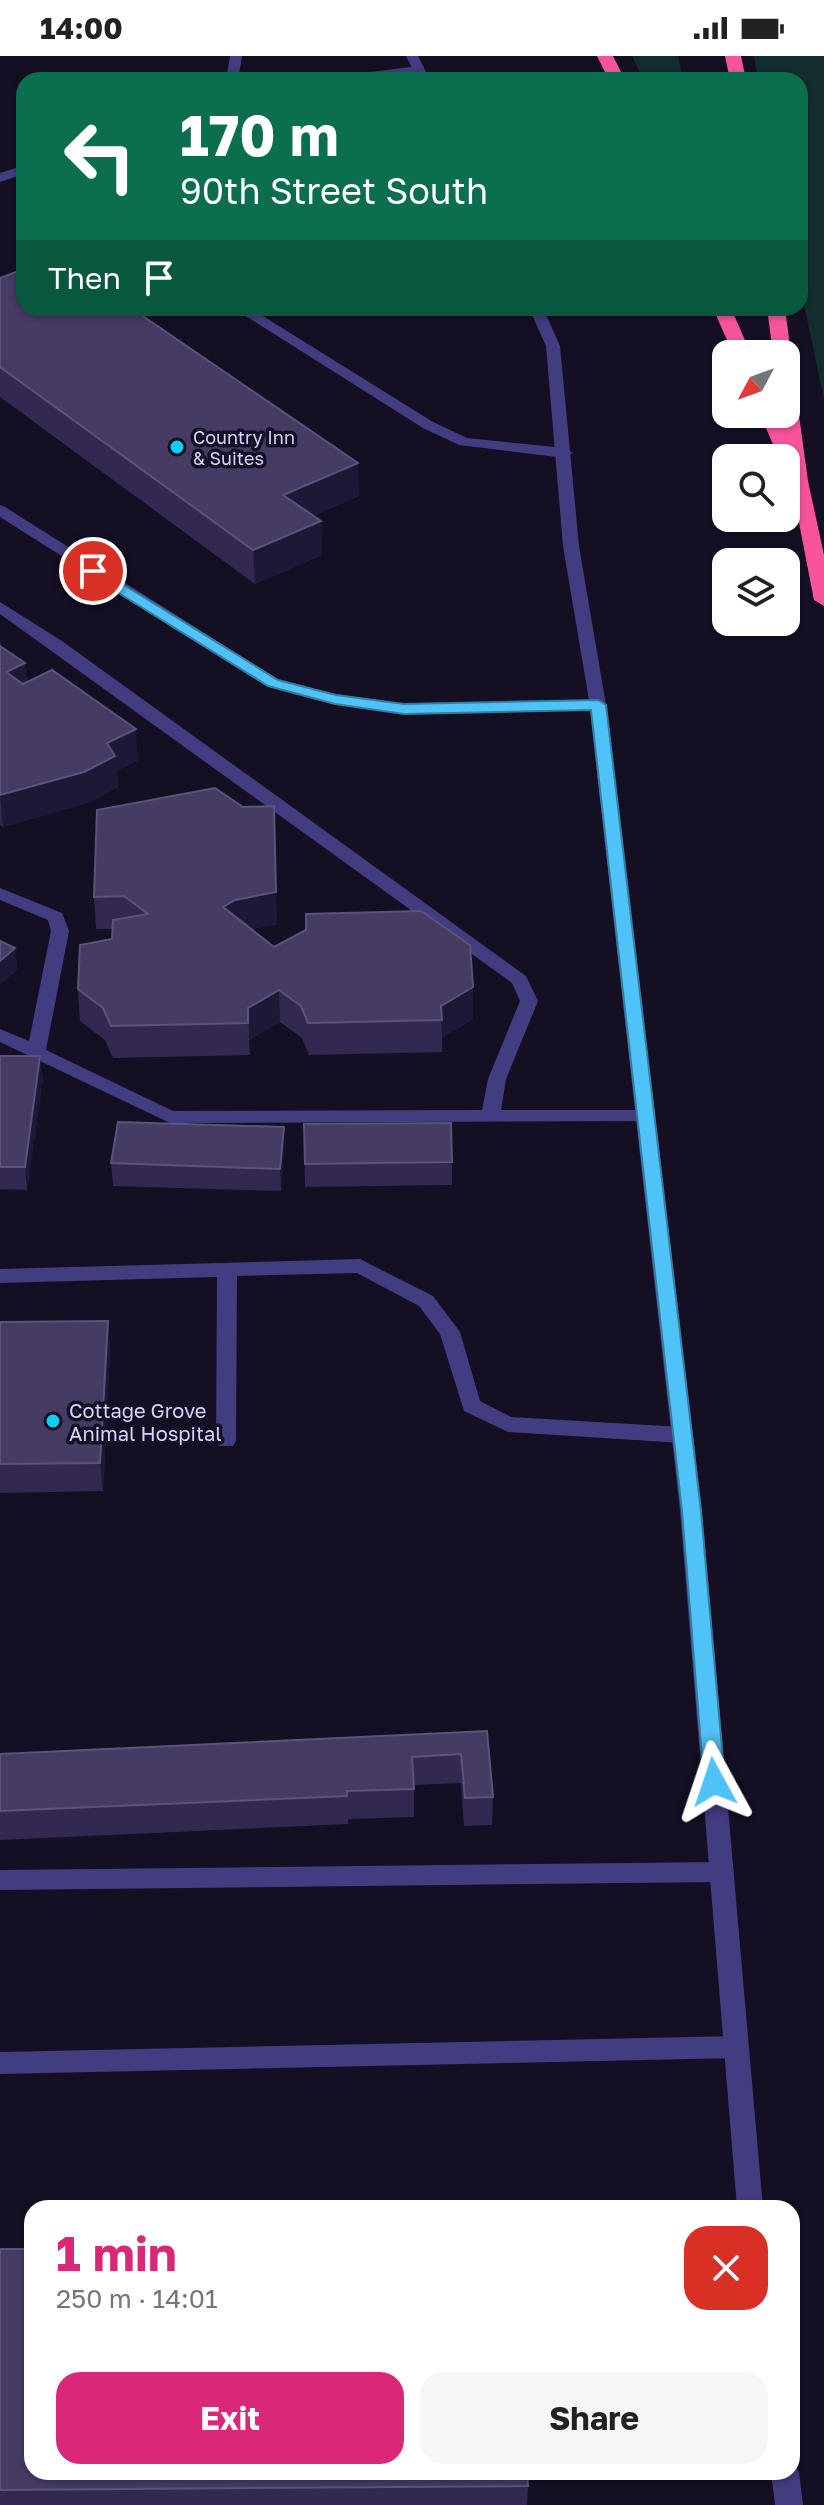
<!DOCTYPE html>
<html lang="en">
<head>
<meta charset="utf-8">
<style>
	:root { --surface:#fff; --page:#f6f6f6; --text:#222; --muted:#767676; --accent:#db2777 }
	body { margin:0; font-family:"Golos Text",sans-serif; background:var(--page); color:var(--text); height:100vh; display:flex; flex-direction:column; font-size:30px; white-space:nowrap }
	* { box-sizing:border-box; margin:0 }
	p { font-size:26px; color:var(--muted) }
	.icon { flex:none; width:44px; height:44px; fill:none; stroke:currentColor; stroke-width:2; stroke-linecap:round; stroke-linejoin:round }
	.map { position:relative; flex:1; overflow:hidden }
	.panel { position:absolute; left:24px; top:2144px; width:776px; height:280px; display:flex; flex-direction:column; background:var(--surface); border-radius:24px; box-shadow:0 2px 6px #0004 }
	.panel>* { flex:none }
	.top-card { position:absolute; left:16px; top:16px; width:792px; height:244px; border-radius:24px; box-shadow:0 2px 6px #0004; background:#0b6e4f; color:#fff; overflow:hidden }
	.needle { width:52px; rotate:229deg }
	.fabs { position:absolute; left:712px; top:284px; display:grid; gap:16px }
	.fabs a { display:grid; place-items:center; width:88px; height:88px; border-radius:16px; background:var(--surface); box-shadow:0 2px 6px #0004; font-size:40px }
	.pin { position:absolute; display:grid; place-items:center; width:68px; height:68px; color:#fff; margin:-34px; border:4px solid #fff; border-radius:50%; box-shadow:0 2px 8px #0007 }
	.me { position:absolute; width:88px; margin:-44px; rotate:355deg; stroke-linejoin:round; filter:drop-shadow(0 0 6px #0008) }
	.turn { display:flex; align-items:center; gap:28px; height:168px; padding:0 32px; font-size:36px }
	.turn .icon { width:104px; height:104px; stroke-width:2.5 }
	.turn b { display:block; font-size:56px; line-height:68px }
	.then { display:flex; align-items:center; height:76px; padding:0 32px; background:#0003; gap:16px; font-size:30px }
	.round { display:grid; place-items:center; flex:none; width:84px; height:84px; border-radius:24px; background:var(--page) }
	.overview { display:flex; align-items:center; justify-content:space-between; height:136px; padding:0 32px }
	h1 { font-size:48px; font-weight:700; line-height:60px; color:var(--accent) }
	.button { display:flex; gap:16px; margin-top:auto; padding:16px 32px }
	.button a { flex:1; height:92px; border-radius:24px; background:var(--accent); color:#fff; font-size:32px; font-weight:700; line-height:92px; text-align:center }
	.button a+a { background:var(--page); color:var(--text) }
	.status { display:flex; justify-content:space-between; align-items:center; height:56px; padding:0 40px; background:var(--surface); direction:ltr }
	.status svg { height:22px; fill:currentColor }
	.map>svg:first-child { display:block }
	.green { fill:#132d2d }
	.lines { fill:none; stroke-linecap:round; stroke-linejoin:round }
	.service { fill:#423c80; fill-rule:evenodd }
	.tertiary { fill:#423c80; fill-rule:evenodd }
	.motorway { fill:#f8549a; fill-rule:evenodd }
	.wall { fill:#332950 }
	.shaded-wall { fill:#1f1736 }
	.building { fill:#453b63; stroke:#5c537b; stroke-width:2 }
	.route { fill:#4fc3f7; stroke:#337fa1; stroke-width:2 }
	.poi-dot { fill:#0acff2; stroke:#140f23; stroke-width:3 }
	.labels { text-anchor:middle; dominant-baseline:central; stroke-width:7; stroke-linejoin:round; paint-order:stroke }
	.far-poi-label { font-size:18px; fill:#dad3fd; stroke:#140f23; text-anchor:start }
	.poi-label { font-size:20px; fill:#dad3fd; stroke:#140f23; text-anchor:start }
</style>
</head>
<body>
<div class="status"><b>14:00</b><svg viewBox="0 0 49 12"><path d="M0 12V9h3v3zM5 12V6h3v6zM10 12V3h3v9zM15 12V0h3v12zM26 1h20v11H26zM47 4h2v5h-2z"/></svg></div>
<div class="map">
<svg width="824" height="2449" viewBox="0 0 824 2449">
	<rect width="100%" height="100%" fill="#140f23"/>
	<!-- green -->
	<g class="green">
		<polygon points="632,0 678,0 683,24 644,24"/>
		<polygon points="754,0 824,0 824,344 800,229 800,24 758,24"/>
	</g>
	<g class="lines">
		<!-- service -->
		<g class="service">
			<polygon points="230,0 242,0 238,24 226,24"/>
			<polygon points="419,10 424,11 424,17 369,24 332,24 338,20"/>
			<polygon points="19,111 24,113 24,118 0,126 0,117"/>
			<polygon points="233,252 250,252 433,366 467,382 565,392 573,397 565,402 459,389 423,372"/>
			<polygon points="0,546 62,585 526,920 538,945 506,1023 501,1054 646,1054 656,1060 653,1065 170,1067 0,986 0,973 29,985 51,875 48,864 0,844 0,832 62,857 69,875 46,994 173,1055 482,1054 488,1023 520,945 512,927 0,558"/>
			<polygon points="360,1203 433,1240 460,1276 480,1345 511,1361 682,1371 689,1374 692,1379 689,1384 682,1387 508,1376 464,1355 440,1278 419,1250 357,1217 237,1220 236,1385 233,1390 219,1390 216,1385 217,1221 0,1227 0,1213"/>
			<polygon points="722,1806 730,1809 734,1816 730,1823 722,1826 0,1834 0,1814"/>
			<polygon points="736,1980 745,1983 748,1991 745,1999 736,2002 0,2018 0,1996"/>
		</g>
		<!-- tertiary -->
		<g class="tertiary">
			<polygon points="406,0 418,0 430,24 418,24"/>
			<polygon points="529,252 543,252 560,290 579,490 606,649 702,1455 763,2152 737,2152 680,1455 590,654 404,658 335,648 267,630 0,461 0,449 5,451 279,624 335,638 404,648 589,644 563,490 546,290"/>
			<polygon points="792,2406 799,2416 803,2449 775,2449 771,2416 792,2416"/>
		</g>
		<!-- motorway -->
		<g class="motorway">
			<polygon points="597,0 613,0 625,24 609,24"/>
			<polygon points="725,0 741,0 746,24 730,24"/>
			<polygon points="713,252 731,252 751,298 733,298"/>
			<polygon points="767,252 785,252 791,298 788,302 786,298 773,298"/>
			<polygon points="786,325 795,330 808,425 824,499 824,550 814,544 787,405 778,400 760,358 778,358 782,368 781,358 786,358"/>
		</g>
	</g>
	<!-- wall -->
	<g class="wall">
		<polygon points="0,222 359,440 313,460 321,465 322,499 255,528 0,341"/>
		<polygon points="0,584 1,590 25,607 27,626 138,704 117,715 118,731 87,747 3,771 0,769"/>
		<polygon points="97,754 277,868 251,873 274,891 473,963 442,982 442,996 309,999 302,982 280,966 249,984 250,999 113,1002 105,984 80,965 78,933 112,883 113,873 96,873 94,841"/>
		<polygon points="0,1000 43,1022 27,1134 0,1133"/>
		<polygon points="304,1068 452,1106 452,1129 305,1131"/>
		<polygon points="284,1093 281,1135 113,1130 111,1107"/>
		<polygon points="108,1265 110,1293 103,1435 0,1437 0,1266"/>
		<polygon points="487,1675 493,1741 492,1769 464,1770 461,1727 414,1729 414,1761 348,1763 348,1768 0,1784 0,1698"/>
		<polygon points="0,2193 528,2430 527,2449 0,2449"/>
	</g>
	<!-- shaded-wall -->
	<g class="shaded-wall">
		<polygon points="358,407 359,440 284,472 283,439"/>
		<polygon points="321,465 322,499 255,528 253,494"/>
		<polygon points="25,607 28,639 6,616"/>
		<polygon points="136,673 138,704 117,715 118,731 87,747 3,771 0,739"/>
		<polygon points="274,750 277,868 237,876 223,851 235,844"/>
		<polygon points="15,892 18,914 0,929 0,905"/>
		<polygon points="473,931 473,963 442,982 441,950"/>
		<polygon points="279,934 280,966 249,984 250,999 248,952"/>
		<polygon points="40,1000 43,1022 27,1134 25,1111"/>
		<polygon points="284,1071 284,1093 281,1135 280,1113"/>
		<polygon points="108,1265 110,1293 103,1435 100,1407"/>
	</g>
	<!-- building -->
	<g class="building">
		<polygon points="24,213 24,252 131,252 358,407 283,439 321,465 253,494 0,311 0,222"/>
		<polygon points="0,590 25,607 6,616 23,628 52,614 136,673 107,687 115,700 84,716 0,739"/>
		<polygon points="215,732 243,751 274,750 276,836 235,844 223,851 274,891 306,874 306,858 421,855 470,889 473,931 441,950 442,964 308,967 301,950 279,934 248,952 248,967 111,970 103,952 78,933 80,889 112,883 113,864 148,858 124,840 94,841 97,754"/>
		<polygon points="0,885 15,892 0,905"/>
		<polygon points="0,1000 40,1000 25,1111 0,1111"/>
		<polygon points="118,1066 284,1071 280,1113 111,1107"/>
		<polygon points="451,1067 452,1106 305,1108 304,1068"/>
		<polygon points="108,1265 100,1407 0,1408 0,1266"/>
		<polygon points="487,1675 493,1741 465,1742 461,1698 412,1701 414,1733 347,1735 347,1740 0,1755 0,1698"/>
		<polygon points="0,2193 32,2193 32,2416 527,2416 528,2430 0,2434"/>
	</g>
	<!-- route -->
	<polygon class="route" points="93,510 278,624 336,639 404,648 598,644 606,649 701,1455 725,1726 722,1732 714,1734 707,1732 704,1726 682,1455 591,654 404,658 335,648 268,630 88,518 88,512"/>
	<!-- markers -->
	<g class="poi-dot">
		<circle cx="177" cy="391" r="8"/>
		<circle cx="53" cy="1365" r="8"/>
	</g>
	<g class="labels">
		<!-- far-poi labels -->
		<g class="far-poi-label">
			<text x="193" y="381">Country Inn<tspan x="193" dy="21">&amp; Suites</tspan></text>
		</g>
		<!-- poi labels -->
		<g class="poi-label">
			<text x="69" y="1354">Cottage Grove<tspan x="69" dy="23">Animal Hospital</tspan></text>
		</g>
	</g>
</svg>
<div class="fabs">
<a><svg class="needle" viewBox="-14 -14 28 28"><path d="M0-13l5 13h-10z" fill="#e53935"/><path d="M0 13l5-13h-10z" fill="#767676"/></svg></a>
<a><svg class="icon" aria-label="search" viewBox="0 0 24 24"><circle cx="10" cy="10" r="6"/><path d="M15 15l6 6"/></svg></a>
<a><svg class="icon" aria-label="layers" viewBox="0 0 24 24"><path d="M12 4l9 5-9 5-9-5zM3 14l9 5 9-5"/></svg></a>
</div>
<div class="pin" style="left:93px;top:515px;background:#d93025"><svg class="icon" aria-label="arrive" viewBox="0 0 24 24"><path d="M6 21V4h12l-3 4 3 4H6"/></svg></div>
<svg class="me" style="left:714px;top:1726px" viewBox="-20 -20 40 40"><path d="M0-17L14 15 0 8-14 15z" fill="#4fc3f7" stroke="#fff" stroke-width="4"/></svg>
<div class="top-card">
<div class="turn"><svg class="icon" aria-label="left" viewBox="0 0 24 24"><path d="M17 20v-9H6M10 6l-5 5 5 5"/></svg><div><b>170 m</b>90th Street South</div></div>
<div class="then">Then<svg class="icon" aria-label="arrive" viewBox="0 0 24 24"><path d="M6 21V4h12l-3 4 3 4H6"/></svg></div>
</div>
<section class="panel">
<div class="overview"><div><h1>1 min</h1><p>250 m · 14:01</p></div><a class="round" style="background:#d93025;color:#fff"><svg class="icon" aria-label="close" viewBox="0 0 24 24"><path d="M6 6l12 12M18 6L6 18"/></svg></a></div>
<div class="button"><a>Exit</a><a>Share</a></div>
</section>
</div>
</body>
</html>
